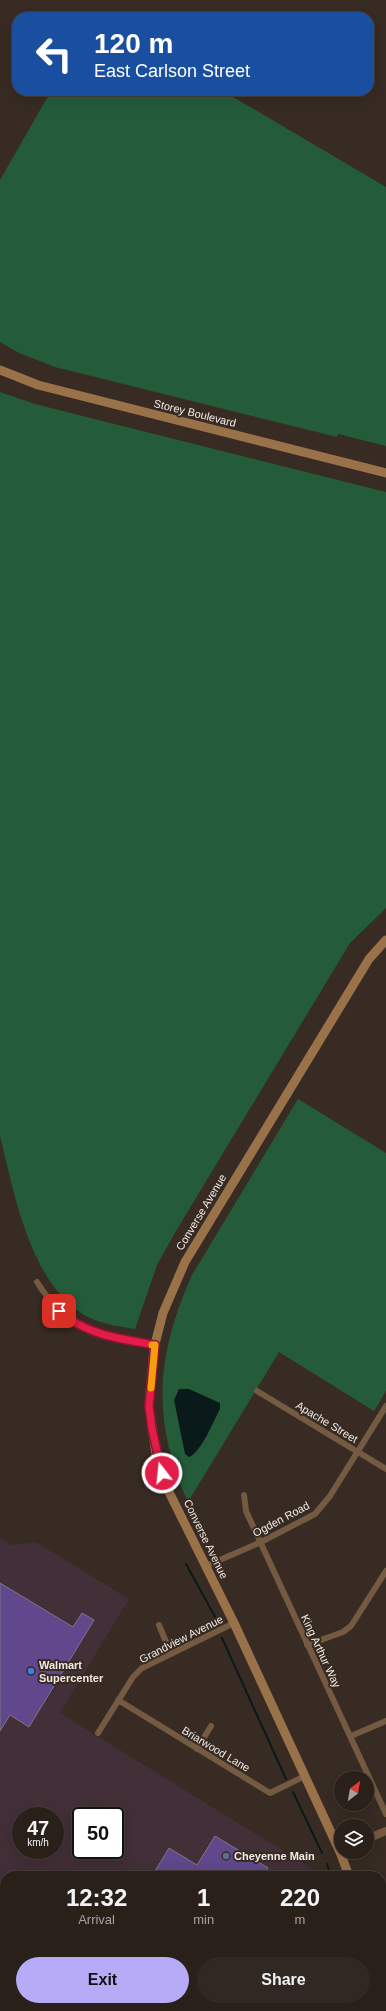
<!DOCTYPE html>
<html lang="en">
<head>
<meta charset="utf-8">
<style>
	:root { --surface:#29201a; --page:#312823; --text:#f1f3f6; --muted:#a5a3a2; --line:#453e39; --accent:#b7abf8 }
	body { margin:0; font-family:Helvetica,sans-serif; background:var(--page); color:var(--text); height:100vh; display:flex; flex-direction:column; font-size:15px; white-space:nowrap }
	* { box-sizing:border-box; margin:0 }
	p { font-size:13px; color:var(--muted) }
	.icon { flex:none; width:22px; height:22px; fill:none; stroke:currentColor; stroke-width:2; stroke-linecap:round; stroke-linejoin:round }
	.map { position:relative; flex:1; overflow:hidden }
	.sheet { position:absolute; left:0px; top:1871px; width:386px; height:140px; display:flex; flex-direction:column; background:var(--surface); border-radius:16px 16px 0 0; box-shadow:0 4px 16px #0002,0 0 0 1px var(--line) }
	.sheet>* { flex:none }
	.banner { position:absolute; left:12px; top:12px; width:362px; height:84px; border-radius:16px; box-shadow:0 4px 16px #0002,0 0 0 1px var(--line); background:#1a4fa0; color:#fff; overflow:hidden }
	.needle { width:26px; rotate:31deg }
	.tools { position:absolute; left:334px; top:1771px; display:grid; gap:8px }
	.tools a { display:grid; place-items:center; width:40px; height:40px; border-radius:50%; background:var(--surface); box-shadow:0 4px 16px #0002,0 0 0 1px var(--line); font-size:20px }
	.speed { position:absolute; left:12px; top:1807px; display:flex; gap:8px; font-size:20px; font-weight:700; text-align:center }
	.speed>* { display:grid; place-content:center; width:52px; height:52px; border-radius:50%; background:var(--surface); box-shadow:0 4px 16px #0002,0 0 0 1px var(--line); line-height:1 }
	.speed small { font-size:10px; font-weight:400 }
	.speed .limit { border:2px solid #111; border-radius:6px; background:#fff; color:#111 }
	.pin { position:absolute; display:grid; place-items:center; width:34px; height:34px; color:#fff; margin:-17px; border-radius:8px; box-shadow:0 2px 6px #0006 }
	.me { position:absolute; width:44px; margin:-22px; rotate:344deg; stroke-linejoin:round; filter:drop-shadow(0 0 3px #0008) }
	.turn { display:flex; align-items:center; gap:14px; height:84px; padding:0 16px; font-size:18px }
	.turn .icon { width:52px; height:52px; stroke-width:2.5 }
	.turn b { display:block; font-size:28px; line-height:34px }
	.eta { display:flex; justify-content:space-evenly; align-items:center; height:68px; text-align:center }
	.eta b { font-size:24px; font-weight:800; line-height:28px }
	.primary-button { display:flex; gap:8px; margin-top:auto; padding:8px 16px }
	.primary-button a { flex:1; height:46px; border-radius:24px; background:var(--accent); color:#111; font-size:16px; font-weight:800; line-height:46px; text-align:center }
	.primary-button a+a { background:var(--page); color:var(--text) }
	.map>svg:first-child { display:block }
	.commercial { fill:#422f37; fill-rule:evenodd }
	.green { fill:#245c3a }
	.water { fill:#0a1a1b }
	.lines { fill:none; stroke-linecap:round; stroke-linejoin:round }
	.stream { stroke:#0a1a1b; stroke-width:2 }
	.building { fill:#61478b; stroke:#7b7785 }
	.minor { stroke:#735a41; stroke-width:6 }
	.tertiary { stroke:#735a41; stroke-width:8 }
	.secondary { stroke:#9a724a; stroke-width:9 }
	.route-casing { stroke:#92132f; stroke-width:10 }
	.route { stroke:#e11d48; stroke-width:7 }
	.slow { stroke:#f59e0b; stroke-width:7 }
	.shop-dot { fill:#3f7fe0; stroke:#372b23; stroke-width:1.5 }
	.service-dot { fill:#5c6f8a; stroke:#372b23; stroke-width:1.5 }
	.labels { text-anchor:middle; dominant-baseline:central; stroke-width:4; stroke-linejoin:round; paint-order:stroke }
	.street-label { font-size:11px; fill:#f2eae5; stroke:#372b23 }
	.poi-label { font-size:11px; font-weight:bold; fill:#f2eae5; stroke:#372b23; text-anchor:start }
</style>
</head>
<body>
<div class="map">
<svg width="386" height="2011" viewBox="0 0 386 2011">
	<rect width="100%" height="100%" fill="#372b23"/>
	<!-- commercial -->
	<path class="commercial" d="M0,1538L12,1545L36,1542L129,1599L60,1713L324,1876H5V2006H352L349,2011H0ZM21,1816H55V1850H21ZM81,1816H115V1850H81Z"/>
	<!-- green -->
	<g class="green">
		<polygon points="51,91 223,91 386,187 386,446 338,434 337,437 55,367 19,353 0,342 0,180"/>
		<path d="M0,392L35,404L386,492V908L350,943L176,1231L157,1265L135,1329C118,1326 99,1324 84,1315C30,1282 14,1193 0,1136Z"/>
		<path d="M298,1099L386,1153V1391L374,1411L279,1352L188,1502C151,1420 156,1356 192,1275Z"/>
	</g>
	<!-- water -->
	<path class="water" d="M179,1389H189L220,1403V1409C214,1420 201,1453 189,1457L185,1454L174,1400Z"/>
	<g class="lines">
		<!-- stream -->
		<g class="stream">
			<polyline points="186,1564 219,1624"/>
			<polyline points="222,1638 286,1779"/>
			<polyline points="293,1792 322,1853"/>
			<polyline points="327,1864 331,1876"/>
			<polyline points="315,2007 315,2006"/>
		</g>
	</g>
	<!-- building -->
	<g class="building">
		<polygon points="0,1583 73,1627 82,1613 94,1620 29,1727 10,1715 0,1731"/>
		<polygon points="215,1836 268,1868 264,1876 152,1876 169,1848 197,1865"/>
	</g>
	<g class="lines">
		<!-- minor -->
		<g class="minor">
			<path d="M37,1282C68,1332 102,1336 155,1345"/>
			<polyline points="257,1391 386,1469"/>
			<polyline points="244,1495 246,1511 386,1814"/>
			<polyline points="206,1566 261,1542 315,1514 330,1496 386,1406"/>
			<polyline points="159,1625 171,1654"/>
			<polyline points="307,1645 343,1632 351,1626 386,1571"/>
			<polyline points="118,1700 270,1793 305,1776"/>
			<polyline points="98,1733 133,1677 142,1668 234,1623"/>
			<polyline points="351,1736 386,1721"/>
			<polyline points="197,1749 211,1726"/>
			<polyline points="0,1918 5,1921"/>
			<polyline points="114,2006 122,2011"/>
		</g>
		<!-- tertiary -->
		<polyline class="tertiary" points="367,1839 386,1831"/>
		<!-- secondary -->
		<g class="secondary">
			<polyline points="0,370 38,385 386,473"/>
			<polyline points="349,1876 340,1852 234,1623 168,1490 156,1454 149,1406 154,1348 163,1313 185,1262 369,959 386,940"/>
			<polyline points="339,2011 342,2006"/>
		</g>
	</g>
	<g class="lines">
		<!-- route casing -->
		<g class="route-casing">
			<path id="route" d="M59,1311C86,1335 121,1339 155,1345L149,1406L152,1429L162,1473"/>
		</g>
		<!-- route -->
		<use href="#route" class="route"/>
		<!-- slow -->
		<polyline class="slow" points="151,1388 155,1345 152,1345"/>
	</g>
	<!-- markers -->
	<circle class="shop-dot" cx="31" cy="1671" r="4"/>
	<circle class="service-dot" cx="226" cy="1856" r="4"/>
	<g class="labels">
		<!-- street labels -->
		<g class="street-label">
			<text transform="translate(195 413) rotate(14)">Storey Boulevard</text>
			<text transform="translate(201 1212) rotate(-59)">Converse Avenue</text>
			<text transform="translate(327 1422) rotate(31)">Apache Street</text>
			<text transform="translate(281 1519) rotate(-28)">Ogden Road</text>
			<text transform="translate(206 1539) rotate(64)">Converse Avenue</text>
			<text transform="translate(181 1639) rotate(-27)">Grandview Avenue</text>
			<text transform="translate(321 1651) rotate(65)">King Arthur Way</text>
			<text transform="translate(216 1749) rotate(31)">Briarwood Lane</text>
		</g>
		<!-- poi labels -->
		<g class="poi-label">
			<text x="39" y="1665">Walmart<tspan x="39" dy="13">Supercenter</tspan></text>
			<text x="234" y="1856">Cheyenne Main</text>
		</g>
	</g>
</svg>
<div class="tools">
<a><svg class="needle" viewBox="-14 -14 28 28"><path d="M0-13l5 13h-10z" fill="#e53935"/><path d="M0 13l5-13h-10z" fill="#a5a3a2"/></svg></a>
<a><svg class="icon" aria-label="layers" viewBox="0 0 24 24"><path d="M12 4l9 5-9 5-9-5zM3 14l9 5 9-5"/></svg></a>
</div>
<div class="speed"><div>47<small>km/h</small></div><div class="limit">50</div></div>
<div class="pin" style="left:59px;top:1311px;background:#d93025"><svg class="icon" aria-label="arrive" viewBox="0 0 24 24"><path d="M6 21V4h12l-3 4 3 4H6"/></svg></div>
<svg class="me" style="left:162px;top:1473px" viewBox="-20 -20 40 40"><circle r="17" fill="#e11d48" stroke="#fff" stroke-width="3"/><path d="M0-11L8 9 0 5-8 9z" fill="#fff"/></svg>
<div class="banner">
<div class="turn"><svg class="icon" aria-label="left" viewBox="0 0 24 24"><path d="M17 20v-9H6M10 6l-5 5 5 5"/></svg><div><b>120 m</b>East Carlson Street</div></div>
</div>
<section class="sheet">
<div class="eta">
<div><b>12:32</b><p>Arrival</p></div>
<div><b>1</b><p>min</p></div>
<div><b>220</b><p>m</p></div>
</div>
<div class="primary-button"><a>Exit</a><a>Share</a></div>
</section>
</div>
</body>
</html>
